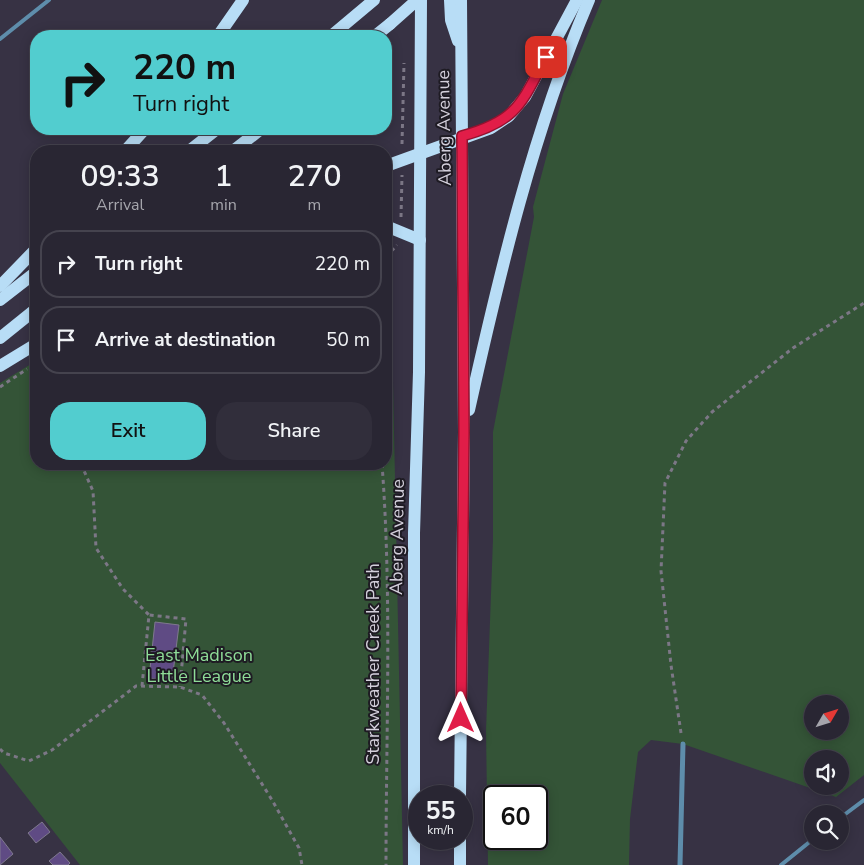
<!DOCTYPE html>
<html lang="en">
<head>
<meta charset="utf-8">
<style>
	:root { --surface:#292633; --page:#312e3b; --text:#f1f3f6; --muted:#a5a5ac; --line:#45434e; --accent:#52cdcf }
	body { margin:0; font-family:"Nunito Sans",sans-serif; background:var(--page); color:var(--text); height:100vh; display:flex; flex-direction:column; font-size:19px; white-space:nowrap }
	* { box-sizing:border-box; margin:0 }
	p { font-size:16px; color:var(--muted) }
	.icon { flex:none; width:28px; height:28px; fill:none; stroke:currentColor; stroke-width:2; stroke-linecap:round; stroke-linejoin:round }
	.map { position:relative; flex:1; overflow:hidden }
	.details { position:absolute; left:30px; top:145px; width:362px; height:325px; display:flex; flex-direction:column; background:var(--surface); border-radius:20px; box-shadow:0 2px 12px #0003,0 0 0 1px var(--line) }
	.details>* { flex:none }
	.hud { position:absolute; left:30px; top:30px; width:362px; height:105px; border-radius:20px; box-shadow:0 2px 12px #0003,0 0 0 1px var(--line); background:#52cdcf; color:#111; overflow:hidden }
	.needle { width:32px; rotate:51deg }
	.controls { position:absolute; left:804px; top:695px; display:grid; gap:10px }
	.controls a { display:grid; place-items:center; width:45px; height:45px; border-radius:50%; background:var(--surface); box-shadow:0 2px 12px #0003,0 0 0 1px var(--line); font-size:25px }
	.speed { position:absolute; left:408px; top:785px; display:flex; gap:10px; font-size:25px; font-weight:700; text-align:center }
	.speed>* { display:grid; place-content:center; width:65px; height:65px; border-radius:50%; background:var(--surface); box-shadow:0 2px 12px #0003,0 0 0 1px var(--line); line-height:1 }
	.speed small { font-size:12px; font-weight:400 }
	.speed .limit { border:2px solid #111; border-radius:8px; background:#fff; color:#111 }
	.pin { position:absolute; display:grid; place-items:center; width:42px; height:42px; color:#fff; margin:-21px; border-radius:10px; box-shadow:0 2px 8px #0006 }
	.me { position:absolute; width:55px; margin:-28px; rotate:0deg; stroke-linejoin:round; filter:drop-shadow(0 0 4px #0008) }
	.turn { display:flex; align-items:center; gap:18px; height:105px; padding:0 20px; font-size:22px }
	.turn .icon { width:65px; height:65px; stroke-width:2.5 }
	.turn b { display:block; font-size:35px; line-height:42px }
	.eta { display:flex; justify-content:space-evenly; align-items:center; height:85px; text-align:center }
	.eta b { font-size:30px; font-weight:600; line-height:35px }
	.button { display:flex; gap:10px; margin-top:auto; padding:10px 20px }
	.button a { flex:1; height:58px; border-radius:20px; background:var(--accent); color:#111; font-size:20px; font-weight:600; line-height:58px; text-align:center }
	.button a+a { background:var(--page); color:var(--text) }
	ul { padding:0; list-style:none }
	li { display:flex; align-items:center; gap:15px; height:68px; margin:0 10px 8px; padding:0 10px; border:2px solid var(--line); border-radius:20px }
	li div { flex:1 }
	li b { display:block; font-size:19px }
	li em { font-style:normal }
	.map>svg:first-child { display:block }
	.green { fill:#345437; fill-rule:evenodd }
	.building { fill:#5f4b84; stroke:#7f798e }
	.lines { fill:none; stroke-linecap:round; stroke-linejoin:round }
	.path { stroke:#7c7786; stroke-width:3; stroke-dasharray:4 4; stroke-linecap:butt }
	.lane { stroke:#5e8dab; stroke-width:4 }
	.street { stroke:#5e8dab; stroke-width:5 }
	.primary { stroke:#b8ddf6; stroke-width:12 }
	.primary-bridge { stroke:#b8ddf6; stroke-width:12 }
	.route-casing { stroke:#92132f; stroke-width:12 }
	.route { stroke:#e11d48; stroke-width:9 }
	.labels { text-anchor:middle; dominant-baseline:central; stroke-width:4; stroke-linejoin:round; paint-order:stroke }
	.street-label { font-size:18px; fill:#d3cfdb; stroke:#1e1b23 }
	.park-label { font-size:18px; fill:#8fdd98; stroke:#1e1b23 }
</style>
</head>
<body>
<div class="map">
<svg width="864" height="865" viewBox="0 0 864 865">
	<rect width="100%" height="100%" fill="#373244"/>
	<!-- green -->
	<g class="green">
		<path d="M602,0H864V775L836,797L683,744L651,740L638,752L630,819L629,865H488L486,731L493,539V432L534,217L533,207L563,94ZM812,704H840V731H812ZM812,759H840V786H812ZM494,796H536V839H494Z"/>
		<polygon points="390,237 403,865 80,865 0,763 0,383 36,361 36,464 386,464 386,238"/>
	</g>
	<!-- building -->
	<g class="building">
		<polygon points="155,622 179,625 172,681 149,678"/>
		<polygon points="42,822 50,832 36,843 28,833"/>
		<polygon points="0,837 13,854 0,865"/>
		<polygon points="60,852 70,863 68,865 53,865 49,861"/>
	</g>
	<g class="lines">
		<!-- path -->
		<g class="path">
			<polyline points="402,144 404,63"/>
			<polyline points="401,217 402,175"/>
			<polyline points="386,249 391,250"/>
			<polyline points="386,257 397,245"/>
			<polyline points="0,387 27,369"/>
			<polyline points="81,464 93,491 96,548 123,589 149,615"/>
			<path d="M382,464C392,597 386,731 386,865"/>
			<polyline points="142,686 149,615 186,619 180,687"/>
			<polyline points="681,733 671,665 661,571 665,483 686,441 712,412 793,348 864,303"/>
			<polyline points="0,749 4,753 29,761 52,750 136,686 180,687 202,695 224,723 272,800 299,848 302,865"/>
		</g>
		<!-- lane -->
		<g class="lane">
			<polyline points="0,39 49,0"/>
			<polyline points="840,818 864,800"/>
			<polyline points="781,865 812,840"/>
		</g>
		<!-- street -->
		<polyline class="street" points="680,865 683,744"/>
		<!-- primary -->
		<g class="primary">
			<polyline points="450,0 451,20 458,41"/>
			<polyline points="218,36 243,0"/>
			<polyline points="331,36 374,0"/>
			<polyline points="375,36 390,24"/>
			<polyline points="125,151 145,129"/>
			<polyline points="189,151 217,129"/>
			<polyline points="233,151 261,129"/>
			<polyline points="386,166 491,128 509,116 525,97 577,0"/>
			<polyline points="386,226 420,240"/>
			<polyline points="0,286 36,249"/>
			<polyline points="0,300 36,272"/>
			<polyline points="0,338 36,309"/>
			<polyline points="0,366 36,344"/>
			<path d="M469,410C500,271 533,132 589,0"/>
			<polyline points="460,796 464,432 461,0"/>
			<polyline points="414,865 414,533 419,372 421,0"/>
			<polyline points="460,865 460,839"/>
		</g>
		<!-- primary-bridge -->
		<polyline class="primary-bridge" points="390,24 417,0"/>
	</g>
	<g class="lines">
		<!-- route casing -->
		<g class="route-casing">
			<path id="route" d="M461,718L464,432L462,136C517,121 521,104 546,57"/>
		</g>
		<!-- route -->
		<use href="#route" class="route"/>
	</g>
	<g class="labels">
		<!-- street labels -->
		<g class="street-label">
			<text transform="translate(444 128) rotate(-91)">Aberg Avenue</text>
			<text transform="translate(397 537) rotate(-89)">Aberg Avenue</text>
			<text transform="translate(373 664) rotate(-90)">Starkweather Creek Path</text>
		</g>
		<!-- park labels -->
		<g class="park-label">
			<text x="199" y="655">East Madison<tspan x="199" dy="21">Little League</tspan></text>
		</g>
	</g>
</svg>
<div class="controls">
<a><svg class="needle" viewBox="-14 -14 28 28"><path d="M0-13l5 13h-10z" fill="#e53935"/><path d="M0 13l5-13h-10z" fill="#a5a5ac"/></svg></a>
<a><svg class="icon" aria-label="sound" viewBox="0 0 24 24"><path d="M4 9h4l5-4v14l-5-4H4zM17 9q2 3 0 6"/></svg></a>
<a><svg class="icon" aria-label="search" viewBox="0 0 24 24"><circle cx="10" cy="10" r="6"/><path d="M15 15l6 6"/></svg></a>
</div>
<div class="speed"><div>55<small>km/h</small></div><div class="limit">60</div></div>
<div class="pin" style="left:546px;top:57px;background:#d93025"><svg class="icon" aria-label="arrive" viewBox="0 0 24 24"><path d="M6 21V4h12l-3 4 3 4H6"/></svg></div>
<svg class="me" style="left:461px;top:718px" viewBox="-20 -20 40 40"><path d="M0-17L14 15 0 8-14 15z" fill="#e11d48" stroke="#fff" stroke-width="4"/></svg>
<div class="hud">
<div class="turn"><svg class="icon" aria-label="right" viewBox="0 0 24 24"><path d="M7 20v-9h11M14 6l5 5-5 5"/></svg><div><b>220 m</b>Turn right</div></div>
</div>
<section class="details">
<div class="eta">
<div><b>09:33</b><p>Arrival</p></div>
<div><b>1</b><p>min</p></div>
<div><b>270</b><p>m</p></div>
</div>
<ul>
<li><svg class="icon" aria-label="right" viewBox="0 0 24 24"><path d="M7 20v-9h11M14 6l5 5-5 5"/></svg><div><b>Turn right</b></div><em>220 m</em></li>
<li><svg class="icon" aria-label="arrive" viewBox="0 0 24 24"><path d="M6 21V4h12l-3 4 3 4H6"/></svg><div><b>Arrive at destination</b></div><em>50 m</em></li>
</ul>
<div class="button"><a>Exit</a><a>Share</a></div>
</section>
</div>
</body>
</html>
